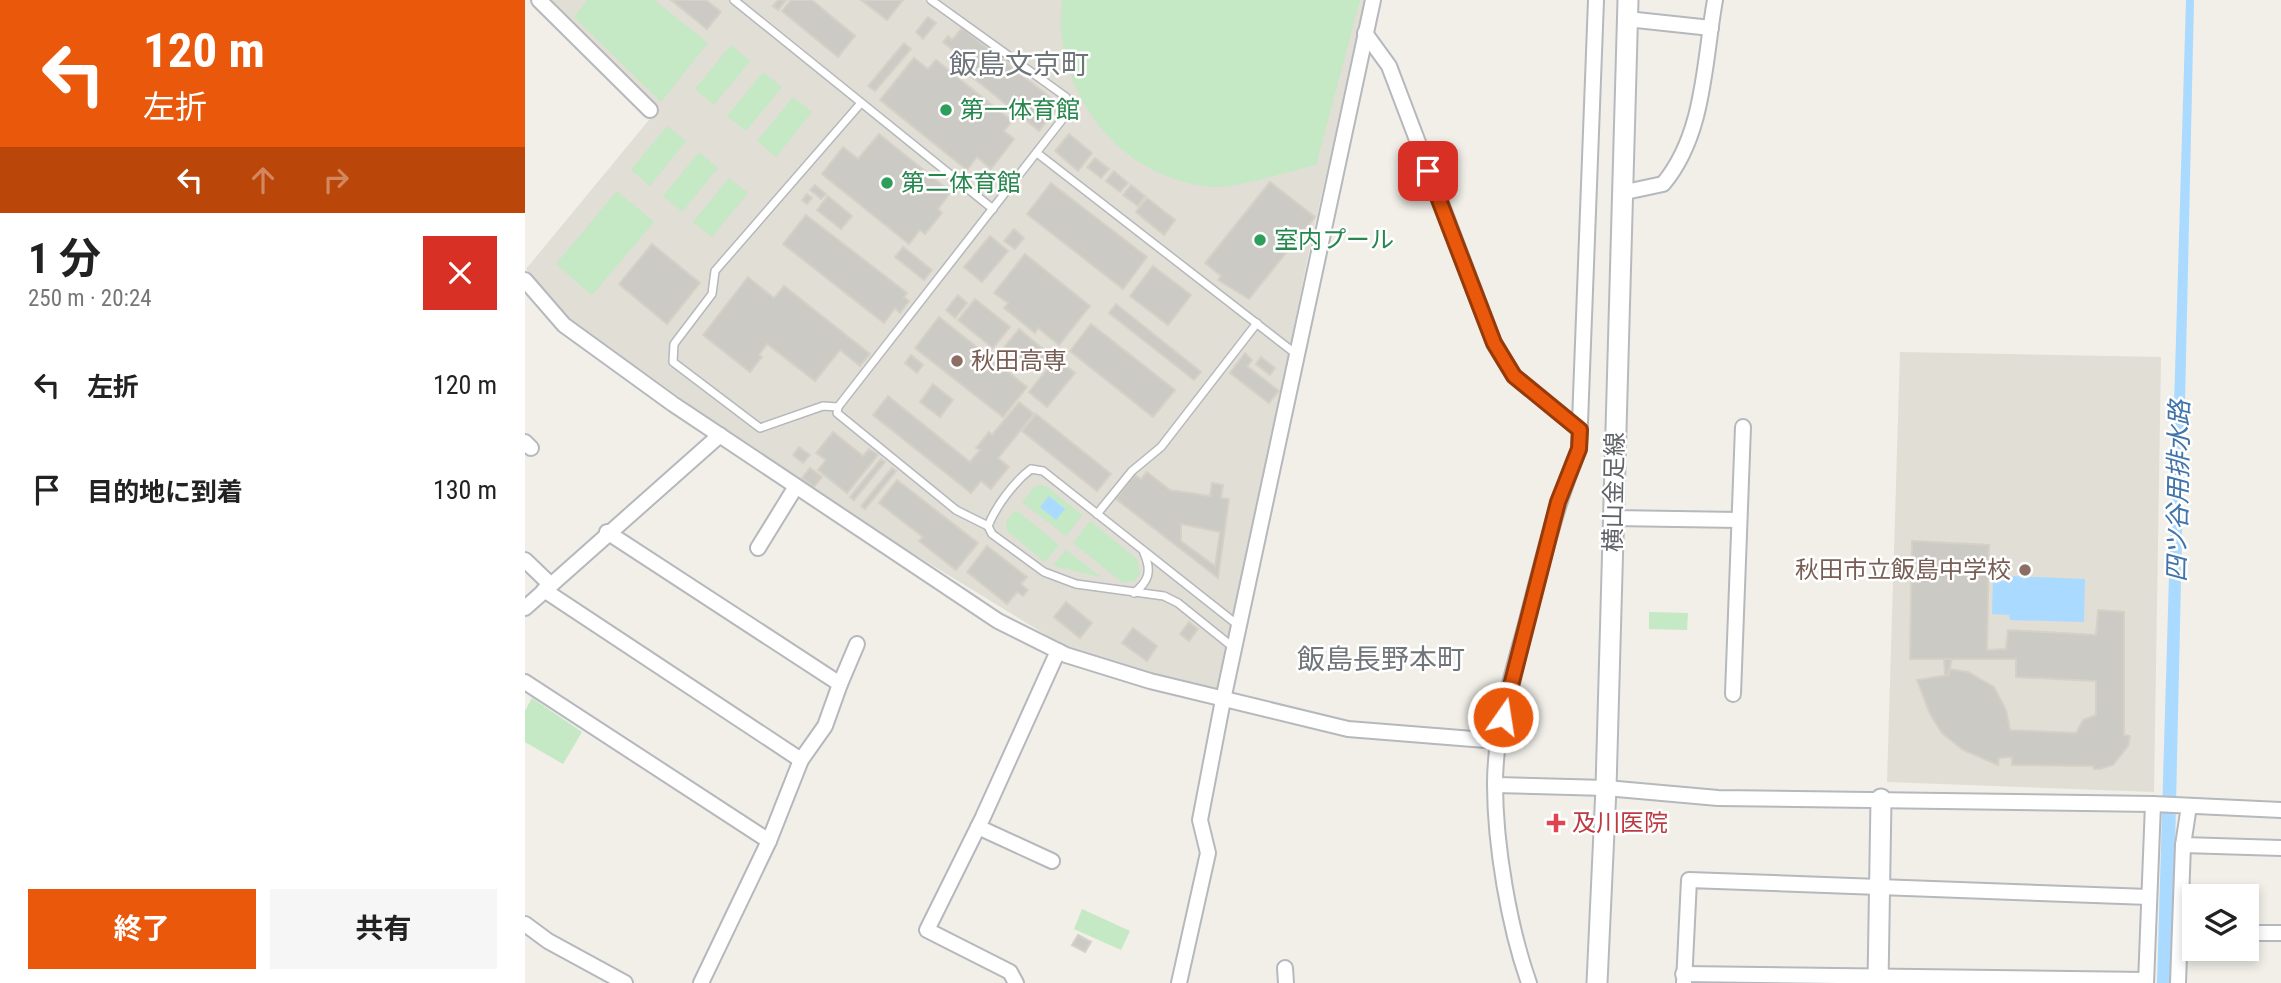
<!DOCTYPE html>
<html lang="ja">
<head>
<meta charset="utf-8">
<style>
	:root { --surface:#fff; --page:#f6f6f6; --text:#222; --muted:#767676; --accent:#ea580c }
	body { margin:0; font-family:"Roboto Condensed","Noto Sans JP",sans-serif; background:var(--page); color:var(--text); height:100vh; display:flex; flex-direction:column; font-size:26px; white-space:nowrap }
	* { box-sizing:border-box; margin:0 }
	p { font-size:23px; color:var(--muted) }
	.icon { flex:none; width:38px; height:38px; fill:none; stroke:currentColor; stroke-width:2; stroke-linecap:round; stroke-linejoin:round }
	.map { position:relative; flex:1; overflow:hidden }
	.drawer { display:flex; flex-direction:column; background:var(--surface); width:525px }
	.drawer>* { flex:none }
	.banner { background:#ea580c; color:#fff; overflow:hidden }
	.tools { position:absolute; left:1657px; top:884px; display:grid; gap:14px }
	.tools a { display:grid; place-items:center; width:77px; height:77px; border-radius:0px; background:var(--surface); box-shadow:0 4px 10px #0003; font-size:35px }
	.pin { position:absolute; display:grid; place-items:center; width:60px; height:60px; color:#fff; margin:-30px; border-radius:14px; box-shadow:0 4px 10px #0006 }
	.me { position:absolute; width:77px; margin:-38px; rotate:13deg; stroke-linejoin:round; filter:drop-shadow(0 0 5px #0008) }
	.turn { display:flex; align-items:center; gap:24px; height:147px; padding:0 28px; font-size:32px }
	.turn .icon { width:91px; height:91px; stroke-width:2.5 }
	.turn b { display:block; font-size:49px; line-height:60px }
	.lanes { display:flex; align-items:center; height:66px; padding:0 28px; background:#0003; justify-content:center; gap:35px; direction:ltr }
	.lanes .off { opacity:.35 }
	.round { display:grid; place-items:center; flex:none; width:74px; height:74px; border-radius:0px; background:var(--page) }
	.headline { display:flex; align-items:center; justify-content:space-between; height:119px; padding:0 28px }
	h1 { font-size:42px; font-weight:700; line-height:52px }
	.cta { display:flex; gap:14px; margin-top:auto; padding:14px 28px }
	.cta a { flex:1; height:80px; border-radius:0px; background:var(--accent); color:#fff; font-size:28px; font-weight:700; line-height:80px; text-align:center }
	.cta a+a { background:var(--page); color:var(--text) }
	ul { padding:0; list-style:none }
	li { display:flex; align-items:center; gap:21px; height:105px; padding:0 28px }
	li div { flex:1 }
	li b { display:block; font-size:26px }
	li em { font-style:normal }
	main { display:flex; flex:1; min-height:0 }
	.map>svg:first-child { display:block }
	.education { fill:#e1ded6 }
	.green { fill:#c5e8c5 }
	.water { fill:#aadaff }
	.building { fill:#cccac5; stroke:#d6d1c6; stroke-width:2; fill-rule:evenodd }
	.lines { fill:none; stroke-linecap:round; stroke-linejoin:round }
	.lane-casing { stroke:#b5b8bc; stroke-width:10 }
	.street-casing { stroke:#b5b8bc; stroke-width:18 }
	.secondary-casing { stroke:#b6babf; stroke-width:23 }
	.lane { stroke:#fff; stroke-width:7 }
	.street { stroke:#fff; stroke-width:14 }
	.secondary { stroke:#fff; stroke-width:19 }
	.route-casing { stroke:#983908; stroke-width:18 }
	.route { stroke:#ea580c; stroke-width:12 }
	.leisure-dot { fill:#2e9e5b; stroke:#fff; stroke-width:2.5 }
	.education-dot { fill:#8d6e63; stroke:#fff; stroke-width:2.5 }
	.health-dot { fill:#e0444e; stroke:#fff; stroke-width:2.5 }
	.labels { text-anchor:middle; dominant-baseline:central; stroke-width:5; stroke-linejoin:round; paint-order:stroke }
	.leisure-label { font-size:24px; fill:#27864d; stroke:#fff; text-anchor:start }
	.education-label { font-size:24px; fill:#785e54; stroke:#fff; text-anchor:start }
	.street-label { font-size:24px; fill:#5f6368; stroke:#fff }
	.health-label { font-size:24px; fill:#be3a42; stroke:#fff; text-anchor:start }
	.water-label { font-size:26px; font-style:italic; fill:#4174aa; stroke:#fff }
	.quarter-label { font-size:28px; fill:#70757a; stroke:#fff }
</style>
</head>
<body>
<main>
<section class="drawer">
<div class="banner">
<div class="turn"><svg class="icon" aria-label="left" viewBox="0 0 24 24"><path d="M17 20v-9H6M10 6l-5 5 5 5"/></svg><div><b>120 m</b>左折</div></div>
<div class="lanes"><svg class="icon" aria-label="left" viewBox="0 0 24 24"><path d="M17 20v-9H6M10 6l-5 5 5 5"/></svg><svg class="icon off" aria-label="ahead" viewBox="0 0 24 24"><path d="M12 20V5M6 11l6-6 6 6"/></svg><svg class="icon off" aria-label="right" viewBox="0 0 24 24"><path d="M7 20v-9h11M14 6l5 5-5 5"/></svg></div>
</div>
<div class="headline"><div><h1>1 分</h1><p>250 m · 20:24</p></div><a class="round" style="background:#d93025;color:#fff"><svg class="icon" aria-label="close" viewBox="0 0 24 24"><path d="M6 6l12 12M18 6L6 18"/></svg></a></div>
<ul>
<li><svg class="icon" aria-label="left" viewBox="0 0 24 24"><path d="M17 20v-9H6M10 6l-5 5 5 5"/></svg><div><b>左折</b></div><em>120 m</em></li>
<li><svg class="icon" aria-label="arrive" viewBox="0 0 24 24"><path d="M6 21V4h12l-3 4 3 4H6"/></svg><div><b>目的地に到着</b></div><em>130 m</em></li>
</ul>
<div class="cta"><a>終了</a><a>共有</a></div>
</section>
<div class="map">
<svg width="1756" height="983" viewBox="0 0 1756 983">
	<rect width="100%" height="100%" fill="#f1efe8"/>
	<!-- education -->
	<g class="education">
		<polygon points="25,0 841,0 787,237 695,695 539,646 296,497 47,321 1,269 133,109"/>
		<polygon points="1375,352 1636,357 1629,792 1362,782"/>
	</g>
	<!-- green -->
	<g class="green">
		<polygon points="62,0 129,0 183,43 136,102 49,17"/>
		<path d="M537,0H835L791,165C768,170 712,188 692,187C597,183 526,92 537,0Z"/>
		<polygon points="206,45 225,61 189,105 170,89"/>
		<polygon points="238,72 257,87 221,131 202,116"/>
		<polygon points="268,97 287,112 251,157 232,141"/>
		<polygon points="142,126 161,141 125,186 106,170"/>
		<polygon points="174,152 193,168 157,212 138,196"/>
		<polygon points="204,178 223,193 187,237 168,222"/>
		<polygon points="92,191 129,222 67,295 31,264"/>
		<polygon points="515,485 521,486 557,515 541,536 497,502 509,487"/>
		<polygon points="491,510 534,545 520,562 482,531 481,521"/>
		<polygon points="565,521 612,559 615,573 611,580 598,583 548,543"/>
		<polygon points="541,550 576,577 528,566"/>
		<polygon points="1124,612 1163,613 1162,630 1124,629"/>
		<polygon points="7,698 57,732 38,764 0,742 0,711"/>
		<polygon points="557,909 605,931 596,950 549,929"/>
	</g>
	<!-- water -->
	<g class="water">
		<polygon points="1661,0 1669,0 1647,983 1632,983"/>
		<polygon points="524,496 540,509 531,520 515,507"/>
		<polygon points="1486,576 1560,579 1559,622 1485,620 1484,615 1467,614 1468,580 1485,581"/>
	</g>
	<!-- building -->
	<g class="building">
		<polygon points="146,0 181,0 196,12 182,29"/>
		<polygon points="253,0 261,0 253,10 248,6"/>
		<polygon points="266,0 287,0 330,36 313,57 257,11"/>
		<polygon points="336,0 378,0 362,20"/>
		<polygon points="403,17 411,23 398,39 391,32"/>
		<polygon points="437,28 535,105 514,131 446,76 451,69 418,42 423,36 427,40"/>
		<polygon points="379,43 386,49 350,91 343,86"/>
		<polygon points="389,58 403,69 411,60 487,121 479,131 489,139 466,169 452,157 442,170 355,100"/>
		<polygon points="354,134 426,192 413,209 417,213 400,234 395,230 384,244 297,174 318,147 333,159"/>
		<polygon points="544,134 567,153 553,171 530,151"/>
		<polygon points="570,158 584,169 576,178 562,167"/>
		<polygon points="589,171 603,183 595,192 581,181"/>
		<polygon points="745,182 790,217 724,299 693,280 696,276 680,263"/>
		<polygon points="526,183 622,257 598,289 502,214"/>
		<polygon points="290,185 301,194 296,199 285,190"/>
		<polygon points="606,185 620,196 613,206 598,195"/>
		<polygon points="282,194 287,198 282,204 277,200"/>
		<polygon points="303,196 327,216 316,229 292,210"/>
		<polygon points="622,198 650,220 639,235 611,212"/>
		<polygon points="281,215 382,293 379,297 384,301 375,313 370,308 359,323 258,244"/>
		<polygon points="489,229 499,238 490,249 479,241"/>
		<polygon points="465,236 483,251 457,282 439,267"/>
		<polygon points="127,244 175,283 142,324 94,284"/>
		<polygon points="378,247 407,270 399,280 370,257"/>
		<polygon points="500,254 565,306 534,345 513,328 510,333 479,308 483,303 469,293"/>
		<polygon points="628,266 666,295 643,325 605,296"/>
		<polygon points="223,277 249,298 259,286 345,354 335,366 315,350 290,381 242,344 234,355 237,357 225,372 178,335"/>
		<polygon points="433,295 442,303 430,318 421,310"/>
		<polygon points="450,299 485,327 468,348 433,320"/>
		<polygon points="591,304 676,372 669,380 584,313"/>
		<polygon points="414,317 502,387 478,417 390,348"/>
		<polygon points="566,324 650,390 628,417 545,351"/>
		<polygon points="494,329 523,353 509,371 479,347"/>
		<polygon points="720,353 727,360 722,366 754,391 744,403 705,373"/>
		<polygon points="386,355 398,365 392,373 380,363"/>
		<polygon points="736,357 750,368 745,375 731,364"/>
		<polygon points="531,358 550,373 522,407 504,392"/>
		<polygon points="408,384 428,400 415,417 395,402"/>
		<polygon points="363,396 445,462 455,450 451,448 464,432 467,435 494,402 509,414 473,458 484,467 466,489 456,481 446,493 348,415"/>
		<polygon points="511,414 586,474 572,491 497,431"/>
		<polygon points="308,432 338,456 344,449 353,455 322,493 293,470 301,460 291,453"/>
		<polygon points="274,447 285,455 278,463 268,455"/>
		<polygon points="356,459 360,462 329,500 325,497"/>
		<polygon points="285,468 297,477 289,487 277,478"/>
		<polygon points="367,468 371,471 340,509 336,506"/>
		<path d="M622,472L645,490L685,496L687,483L698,485L696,498L704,499L693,578L591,499L610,475L616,479ZM656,524L695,532L690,566L656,541Z"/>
		<polygon points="372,480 453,543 431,570 394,541 398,537 354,503"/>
		<polygon points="1387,541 1464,545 1462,650 1481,649 1483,630 1571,635 1573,610 1599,612 1599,735 1605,736 1603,746 1588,765 1575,769 1569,769 1568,766 1487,765 1487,757 1474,758 1473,765 1438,750 1417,733 1405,714 1392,680 1423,675 1424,669 1443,672 1469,687 1481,710 1485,730 1551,733 1558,720 1571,715 1571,681 1491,677 1491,659 1385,659"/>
		<polygon points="462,546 502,577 496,584 503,590 498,596 492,592 482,604 442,572"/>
		<polygon points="541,602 567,623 555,638 529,617"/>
		<polygon points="664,622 673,629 664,641 655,634"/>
		<polygon points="608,628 632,646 622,661 597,643"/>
		<polygon points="1419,659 1427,659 1423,675 1420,675"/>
		<polygon points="553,935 566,942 560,952 547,945"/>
	</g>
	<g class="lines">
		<!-- lane casing -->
		<g class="lane-casing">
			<g id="lane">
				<polyline points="209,0 468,209"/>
				<polyline points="406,0 541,97 543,112 313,407 312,413 431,510 463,526"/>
				<polyline points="512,153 771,354"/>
				<polyline points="313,407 298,406 235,428 148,362 149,344 187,294 190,271 336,103"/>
				<polyline points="572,514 607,471 636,447 732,323"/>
				<path d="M609,593C624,581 627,571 619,553"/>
				<path d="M709,648L653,603L639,596L551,584L519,572L467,534L463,526C471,506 489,482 506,469L518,471L714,626"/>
			</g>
		</g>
		<!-- street casing -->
		<g class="street-casing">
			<g id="street">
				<polyline points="14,0 125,110"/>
				<polyline points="1102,19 1186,28"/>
				<polyline points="840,33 864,66 969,343 989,376 1055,430"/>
				<path d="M1096,193L1138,184C1180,134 1179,61 1190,0"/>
				<polyline points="0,280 39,325 148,404 473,621 541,655 625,681 823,729 973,741"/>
				<polyline points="0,442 6,448"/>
				<polyline points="1088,518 1214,520"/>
				<polyline points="82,532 315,684 300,726 276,760 244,841 176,983"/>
				<polyline points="233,548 270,488"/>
				<polyline points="0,560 26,585"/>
				<polyline points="19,590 276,760"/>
				<polyline points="0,608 195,435"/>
				<polyline points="0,682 244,841"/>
				<polyline points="315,684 332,644"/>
				<polyline points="1208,694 1218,427"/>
				<polyline points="970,785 1081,788 1193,798 1628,804 1756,810"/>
				<polyline points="453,827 527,861"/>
				<polyline points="1658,845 1756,848"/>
				<polyline points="0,924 23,941 100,983"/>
				<polyline points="1722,933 1756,933"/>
				<polyline points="760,968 761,983"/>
				<polyline points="1158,974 1621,980"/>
				<polyline points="491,983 485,972 402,930 458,817 533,651"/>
				<polyline points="654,983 683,853 675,820 698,700 848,0"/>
				<path d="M1004,983C984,927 970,845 970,784C970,731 986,678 1000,628C1016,567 1030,507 1054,449L1071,0"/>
				<polyline points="1159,983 1164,880 1624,897"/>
				<polyline points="1621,983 1628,804"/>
				<polyline points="1653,983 1658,845 1664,806"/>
			</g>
		</g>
		<!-- secondary casing -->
		<g class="secondary-casing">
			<g id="secondary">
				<polyline points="1072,983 1081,788 1103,0"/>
				<polyline points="1353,983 1356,799"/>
			</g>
		</g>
		<!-- lane -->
		<use href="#lane" class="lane"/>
		<!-- street -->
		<use href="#street" class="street"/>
		<!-- secondary -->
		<use href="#secondary" class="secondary"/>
	</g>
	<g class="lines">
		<!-- route casing -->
		<g class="route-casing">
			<polyline id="route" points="903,171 969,343 989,376 1055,430 1054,449 1033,502 978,717"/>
		</g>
		<!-- route -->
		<use href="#route" class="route"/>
	</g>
	<!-- markers -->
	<g class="leisure-dot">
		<circle cx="421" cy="110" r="7"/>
		<circle cx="362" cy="183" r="7"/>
		<circle cx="735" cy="240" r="7"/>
	</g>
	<g class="education-dot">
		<circle cx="432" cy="361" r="7"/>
		<circle cx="1500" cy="570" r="7"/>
	</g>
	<path class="health-dot" d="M1027.5 812.5h7v7h7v7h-7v7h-7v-7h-7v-7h7z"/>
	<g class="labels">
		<!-- leisure labels -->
		<g class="leisure-label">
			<text x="435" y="110">第一体育館</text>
			<text x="376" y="183">第二体育館</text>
			<text x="749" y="240">室内プール</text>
		</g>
		<!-- education labels -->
		<g class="education-label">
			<text x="446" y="361">秋田高専</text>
			<text x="1486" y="570" text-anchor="end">秋田市立飯島中学校</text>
		</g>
		<!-- street labels -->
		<g class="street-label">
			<text transform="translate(1089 492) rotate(-89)">横山金足線</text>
		</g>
		<!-- health labels -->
		<g class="health-label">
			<text x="1047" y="823">及川医院</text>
		</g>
		<!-- water labels -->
		<g class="water-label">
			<text transform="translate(1653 491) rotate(-89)">四ツ谷用排水路</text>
		</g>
		<!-- quarter labels -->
		<g class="quarter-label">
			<text x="494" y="64">飯島文京町</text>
			<text x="856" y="659">飯島長野本町</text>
		</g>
	</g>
</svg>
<div class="tools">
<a><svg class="icon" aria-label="layers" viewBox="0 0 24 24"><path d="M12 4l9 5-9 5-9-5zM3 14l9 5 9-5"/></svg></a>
</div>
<div class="pin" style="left:903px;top:171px;background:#d93025"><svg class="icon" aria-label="arrive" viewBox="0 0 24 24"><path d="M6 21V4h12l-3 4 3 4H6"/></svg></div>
<svg class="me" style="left:978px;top:717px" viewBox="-20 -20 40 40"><circle r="17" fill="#ea580c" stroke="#fff" stroke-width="3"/><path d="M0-11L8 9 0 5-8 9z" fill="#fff"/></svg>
</div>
</main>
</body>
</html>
